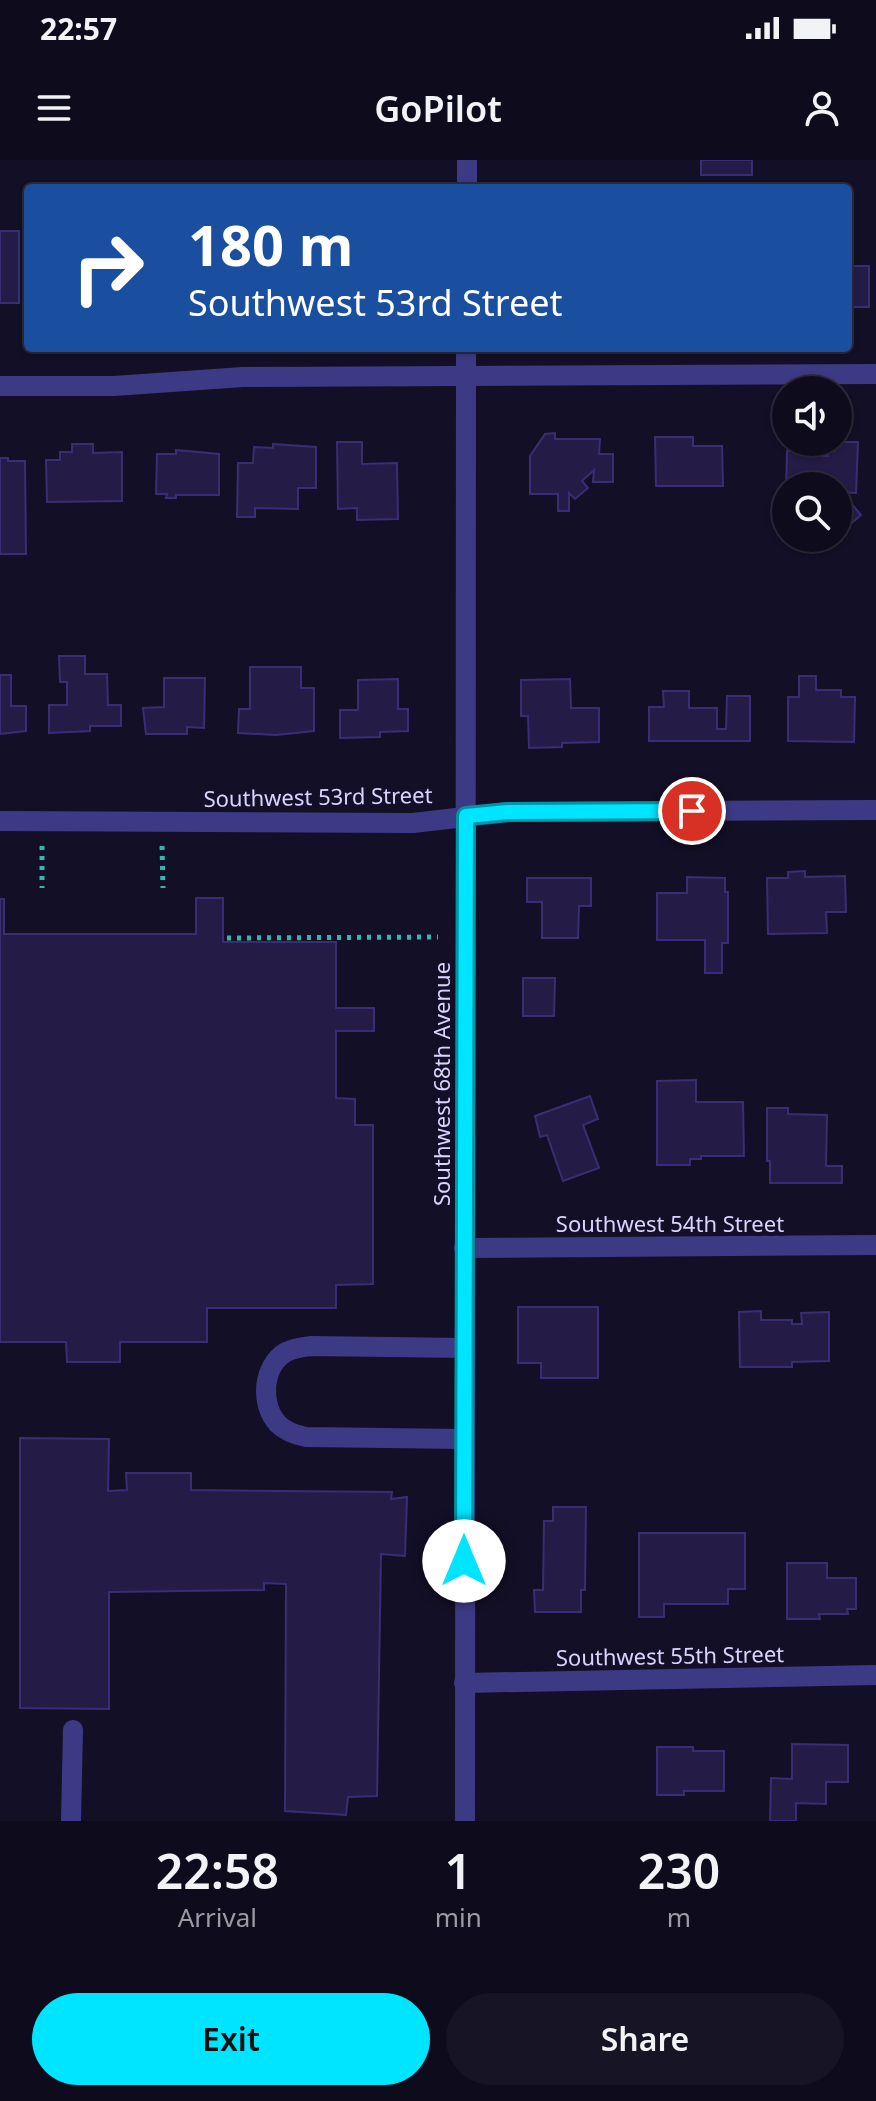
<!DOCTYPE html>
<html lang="en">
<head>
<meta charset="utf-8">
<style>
	:root { --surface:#0e0b1c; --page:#171425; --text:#f1f3f6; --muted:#9b9ba3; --line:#2e2b3b; --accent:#00e5ff }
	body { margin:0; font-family:"Noto Sans",sans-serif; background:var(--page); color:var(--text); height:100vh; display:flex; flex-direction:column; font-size:30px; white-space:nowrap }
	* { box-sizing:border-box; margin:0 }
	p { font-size:26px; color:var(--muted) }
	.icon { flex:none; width:44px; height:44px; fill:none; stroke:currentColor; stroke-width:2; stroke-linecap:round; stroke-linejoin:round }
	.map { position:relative; height:1661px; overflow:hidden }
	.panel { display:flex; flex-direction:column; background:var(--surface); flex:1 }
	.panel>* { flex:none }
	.guide { position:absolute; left:24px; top:24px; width:828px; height:168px; border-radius:8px; box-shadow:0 2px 6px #0004,0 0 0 2px var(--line); background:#1a4fa0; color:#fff; overflow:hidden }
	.tools { position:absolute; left:772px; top:216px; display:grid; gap:16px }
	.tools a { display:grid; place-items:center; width:80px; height:80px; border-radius:50%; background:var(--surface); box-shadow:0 2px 6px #0004,0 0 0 2px var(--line); font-size:40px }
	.pin { position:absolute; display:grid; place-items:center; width:68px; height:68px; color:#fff; margin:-34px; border:4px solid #fff; border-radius:50%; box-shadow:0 2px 8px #0007 }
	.me { position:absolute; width:88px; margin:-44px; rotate:0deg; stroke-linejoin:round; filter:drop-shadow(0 0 6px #0008) }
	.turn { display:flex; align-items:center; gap:28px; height:168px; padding:0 32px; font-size:36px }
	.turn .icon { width:104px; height:104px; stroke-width:2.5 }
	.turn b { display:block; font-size:56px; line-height:68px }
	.eta { display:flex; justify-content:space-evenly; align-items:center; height:136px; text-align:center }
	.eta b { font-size:48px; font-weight:600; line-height:56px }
	.cta { display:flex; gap:16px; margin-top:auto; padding:16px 32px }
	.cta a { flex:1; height:92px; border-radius:48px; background:var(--accent); color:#111; font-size:32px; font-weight:600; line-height:92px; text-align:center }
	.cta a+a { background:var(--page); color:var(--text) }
	.status { display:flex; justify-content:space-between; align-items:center; height:56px; padding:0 40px; background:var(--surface); direction:ltr }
	.status svg { height:22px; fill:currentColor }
	header { display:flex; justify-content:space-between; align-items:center; height:104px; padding:0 32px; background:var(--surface); font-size:36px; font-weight:600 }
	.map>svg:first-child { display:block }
	.building { fill:#241b47; stroke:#3b2d73; stroke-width:2 }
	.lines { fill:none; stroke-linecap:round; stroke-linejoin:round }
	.path { stroke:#2fb8b0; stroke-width:5; stroke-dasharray:4 6; stroke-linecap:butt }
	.minor { stroke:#3d3a85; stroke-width:20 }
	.route-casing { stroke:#0095a6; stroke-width:20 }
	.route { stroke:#00e5ff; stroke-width:14 }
	.labels { text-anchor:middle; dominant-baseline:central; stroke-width:8; stroke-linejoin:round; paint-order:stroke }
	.street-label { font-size:22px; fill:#d9d4ff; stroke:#130f26 }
</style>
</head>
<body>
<div class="status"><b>22:57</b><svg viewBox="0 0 49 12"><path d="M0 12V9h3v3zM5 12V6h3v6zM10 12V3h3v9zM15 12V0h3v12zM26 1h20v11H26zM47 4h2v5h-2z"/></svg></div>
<header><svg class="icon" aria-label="menu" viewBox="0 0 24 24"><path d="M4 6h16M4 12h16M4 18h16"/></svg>GoPilot<svg class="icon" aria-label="person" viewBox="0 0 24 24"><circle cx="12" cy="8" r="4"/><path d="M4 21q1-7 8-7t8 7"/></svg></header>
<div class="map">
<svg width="876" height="1661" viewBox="0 0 876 1661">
	<rect width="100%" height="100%" fill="#130f26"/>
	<!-- building -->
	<g class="building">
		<rect x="701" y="0" width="51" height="15"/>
		<rect x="0" y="71" width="19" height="72"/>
		<rect x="848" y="106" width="21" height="41"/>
		<polygon points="555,273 555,279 600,279 599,294 613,294 613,322 593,322 594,310 582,321 588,328 575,339 569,333 569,351 558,351 558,334 530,334 530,296 545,274"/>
		<polygon points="655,277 693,277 693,286 722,286 723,326 656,326"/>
		<polygon points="337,282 362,282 362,304 397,303 398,359 357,360 357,348 338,349"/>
		<polygon points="834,282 858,282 856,333 838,332 838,326 786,326 786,331 787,291 805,291 805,296 828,296 828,292 835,291"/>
		<polygon points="72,284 93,284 93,293 122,292 122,341 47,342 46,300 60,300 60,292 72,292"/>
		<polygon points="273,284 316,287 316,328 298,328 298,349 255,348 255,357 237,357 238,303 253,303 254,287 273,288"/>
		<polygon points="176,290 219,294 219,335 176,335 176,338 166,338 167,334 156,334 157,294 176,294"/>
		<polygon points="0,298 8,298 8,301 25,301 26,394 0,394"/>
		<polygon points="844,335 861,355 841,372 838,368 838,340"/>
		<polygon points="59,496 85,496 85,514 107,514 108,545 121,545 121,566 90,566 90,571 49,573 49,545 67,545 67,522 60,522"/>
		<polygon points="250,507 301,507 301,528 314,528 314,571 276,575 238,573 239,549 250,549"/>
		<polygon points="0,515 11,515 11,546 26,546 26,571 0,574"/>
		<polygon points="799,516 816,516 816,530 841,530 841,537 855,537 854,582 788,581 788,537 799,537"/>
		<polygon points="164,518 205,518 204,568 187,567 187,574 146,574 143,548 164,547"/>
		<polygon points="398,519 398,549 408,549 408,571 380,572 380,577 340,578 340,550 358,550 358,520"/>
		<polygon points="570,519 571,548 599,548 599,582 562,583 562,587 529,588 528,556 521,556 521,520"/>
		<polygon points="663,531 689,531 689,548 717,548 717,569 726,569 727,536 750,536 750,581 649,581 649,547 664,547"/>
		<polygon points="805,711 805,717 845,716 846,752 826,752 827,773 768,774 767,718 788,718 788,712"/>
		<polygon points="687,717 725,718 725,732 728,732 728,783 722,783 722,813 705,813 705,780 657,780 657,733 687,733"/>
		<polygon points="527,718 591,718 591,746 579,746 578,778 542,778 542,742 527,742"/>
		<polygon points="196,738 223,738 223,782 336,782 336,848 374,848 374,871 336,871 336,938 355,939 355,965 373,965 373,1124 336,1125 336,1148 207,1148 207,1182 120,1182 120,1202 67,1202 66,1182 0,1182 0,739 4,739 4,774 196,774"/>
		<polygon points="523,818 555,818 554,856 523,856"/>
		<polygon points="696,920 696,942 743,942 744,996 701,996 701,999 690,999 690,1005 657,1005 657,921"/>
		<polygon points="590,936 598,959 583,965 599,1008 563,1021 547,975 540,977 535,956"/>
		<polygon points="767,948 788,948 788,954 827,955 826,1006 842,1006 842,1023 770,1023 770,1001 767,1001"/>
		<polygon points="518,1147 598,1147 598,1218 541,1218 541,1203 518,1203"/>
		<polygon points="761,1151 761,1160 792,1160 792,1164 802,1164 801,1153 829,1152 829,1201 792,1202 792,1207 740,1207 739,1152"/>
		<polygon points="20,1278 109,1279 108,1331 127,1330 126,1313 191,1313 191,1330 392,1332 391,1339 407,1337 405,1396 381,1394 377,1636 348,1637 346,1655 285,1651 286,1424 264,1423 264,1430 109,1432 109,1549 20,1548"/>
		<polygon points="553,1347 586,1347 585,1430 581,1430 581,1452 535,1452 534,1430 543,1430 544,1361 553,1361"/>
		<polygon points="639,1373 745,1373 745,1429 728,1429 728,1444 664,1444 664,1457 639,1457"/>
		<polygon points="787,1403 827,1403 827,1418 856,1418 856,1449 847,1449 848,1454 819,1454 820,1459 787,1459"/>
		<polygon points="792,1584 848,1585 848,1622 826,1622 826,1644 796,1643 796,1661 770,1661 771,1618 792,1619"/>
		<polygon points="657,1587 693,1587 693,1591 724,1591 724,1631 684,1631 684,1635 657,1635"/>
	</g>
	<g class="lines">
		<!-- path -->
		<g class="path">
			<polyline points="42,686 42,728"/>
			<polyline points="162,686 163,728"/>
			<polyline points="227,778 438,777"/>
		</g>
		<!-- minor -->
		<g class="minor">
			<polyline points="467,28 467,0"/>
			<polyline points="0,226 114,226 243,217 876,214"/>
			<polyline points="0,661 413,663 508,652 876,650"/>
			<polyline points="464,1088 876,1085"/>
			<path d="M464,1188L311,1186C303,1187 294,1188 286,1192C262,1206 260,1245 278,1264C286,1272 296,1275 306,1277L464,1279"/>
			<polyline points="464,1523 876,1515"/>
			<polyline points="71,1661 73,1570"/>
			<polyline points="465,1661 466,188"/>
		</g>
	</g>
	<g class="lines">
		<!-- route casing -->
		<g class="route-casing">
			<polyline id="route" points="464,1401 466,656 508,652 692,651"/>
		</g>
		<!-- route -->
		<use href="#route" class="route"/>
	</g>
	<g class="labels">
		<!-- street labels -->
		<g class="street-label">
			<text transform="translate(318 636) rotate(-1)">Southwest 53rd Street</text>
			<text transform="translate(441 924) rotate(-90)">Southwest 68th Avenue</text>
			<text x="670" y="1063">Southwest 54th Street</text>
			<text transform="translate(670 1495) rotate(-1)">Southwest 55th Street</text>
		</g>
	</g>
</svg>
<div class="tools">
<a><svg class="icon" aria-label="sound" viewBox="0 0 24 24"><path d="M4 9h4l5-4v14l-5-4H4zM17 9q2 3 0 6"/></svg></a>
<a><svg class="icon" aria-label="search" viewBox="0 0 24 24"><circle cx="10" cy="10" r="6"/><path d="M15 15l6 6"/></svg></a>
</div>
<div class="pin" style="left:692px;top:651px;background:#d93025"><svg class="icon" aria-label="arrive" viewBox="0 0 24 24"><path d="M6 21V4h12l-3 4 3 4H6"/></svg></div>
<svg class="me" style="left:464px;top:1401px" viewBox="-20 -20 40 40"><circle r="19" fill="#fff"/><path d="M0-13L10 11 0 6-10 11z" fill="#00e5ff"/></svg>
<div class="guide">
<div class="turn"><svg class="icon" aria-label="right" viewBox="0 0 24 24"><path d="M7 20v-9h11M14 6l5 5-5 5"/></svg><div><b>180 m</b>Southwest 53rd Street</div></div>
</div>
</div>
<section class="panel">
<div class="eta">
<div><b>22:58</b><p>Arrival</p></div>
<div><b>1</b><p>min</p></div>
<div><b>230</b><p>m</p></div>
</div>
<div class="cta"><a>Exit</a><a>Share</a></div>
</section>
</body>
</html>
